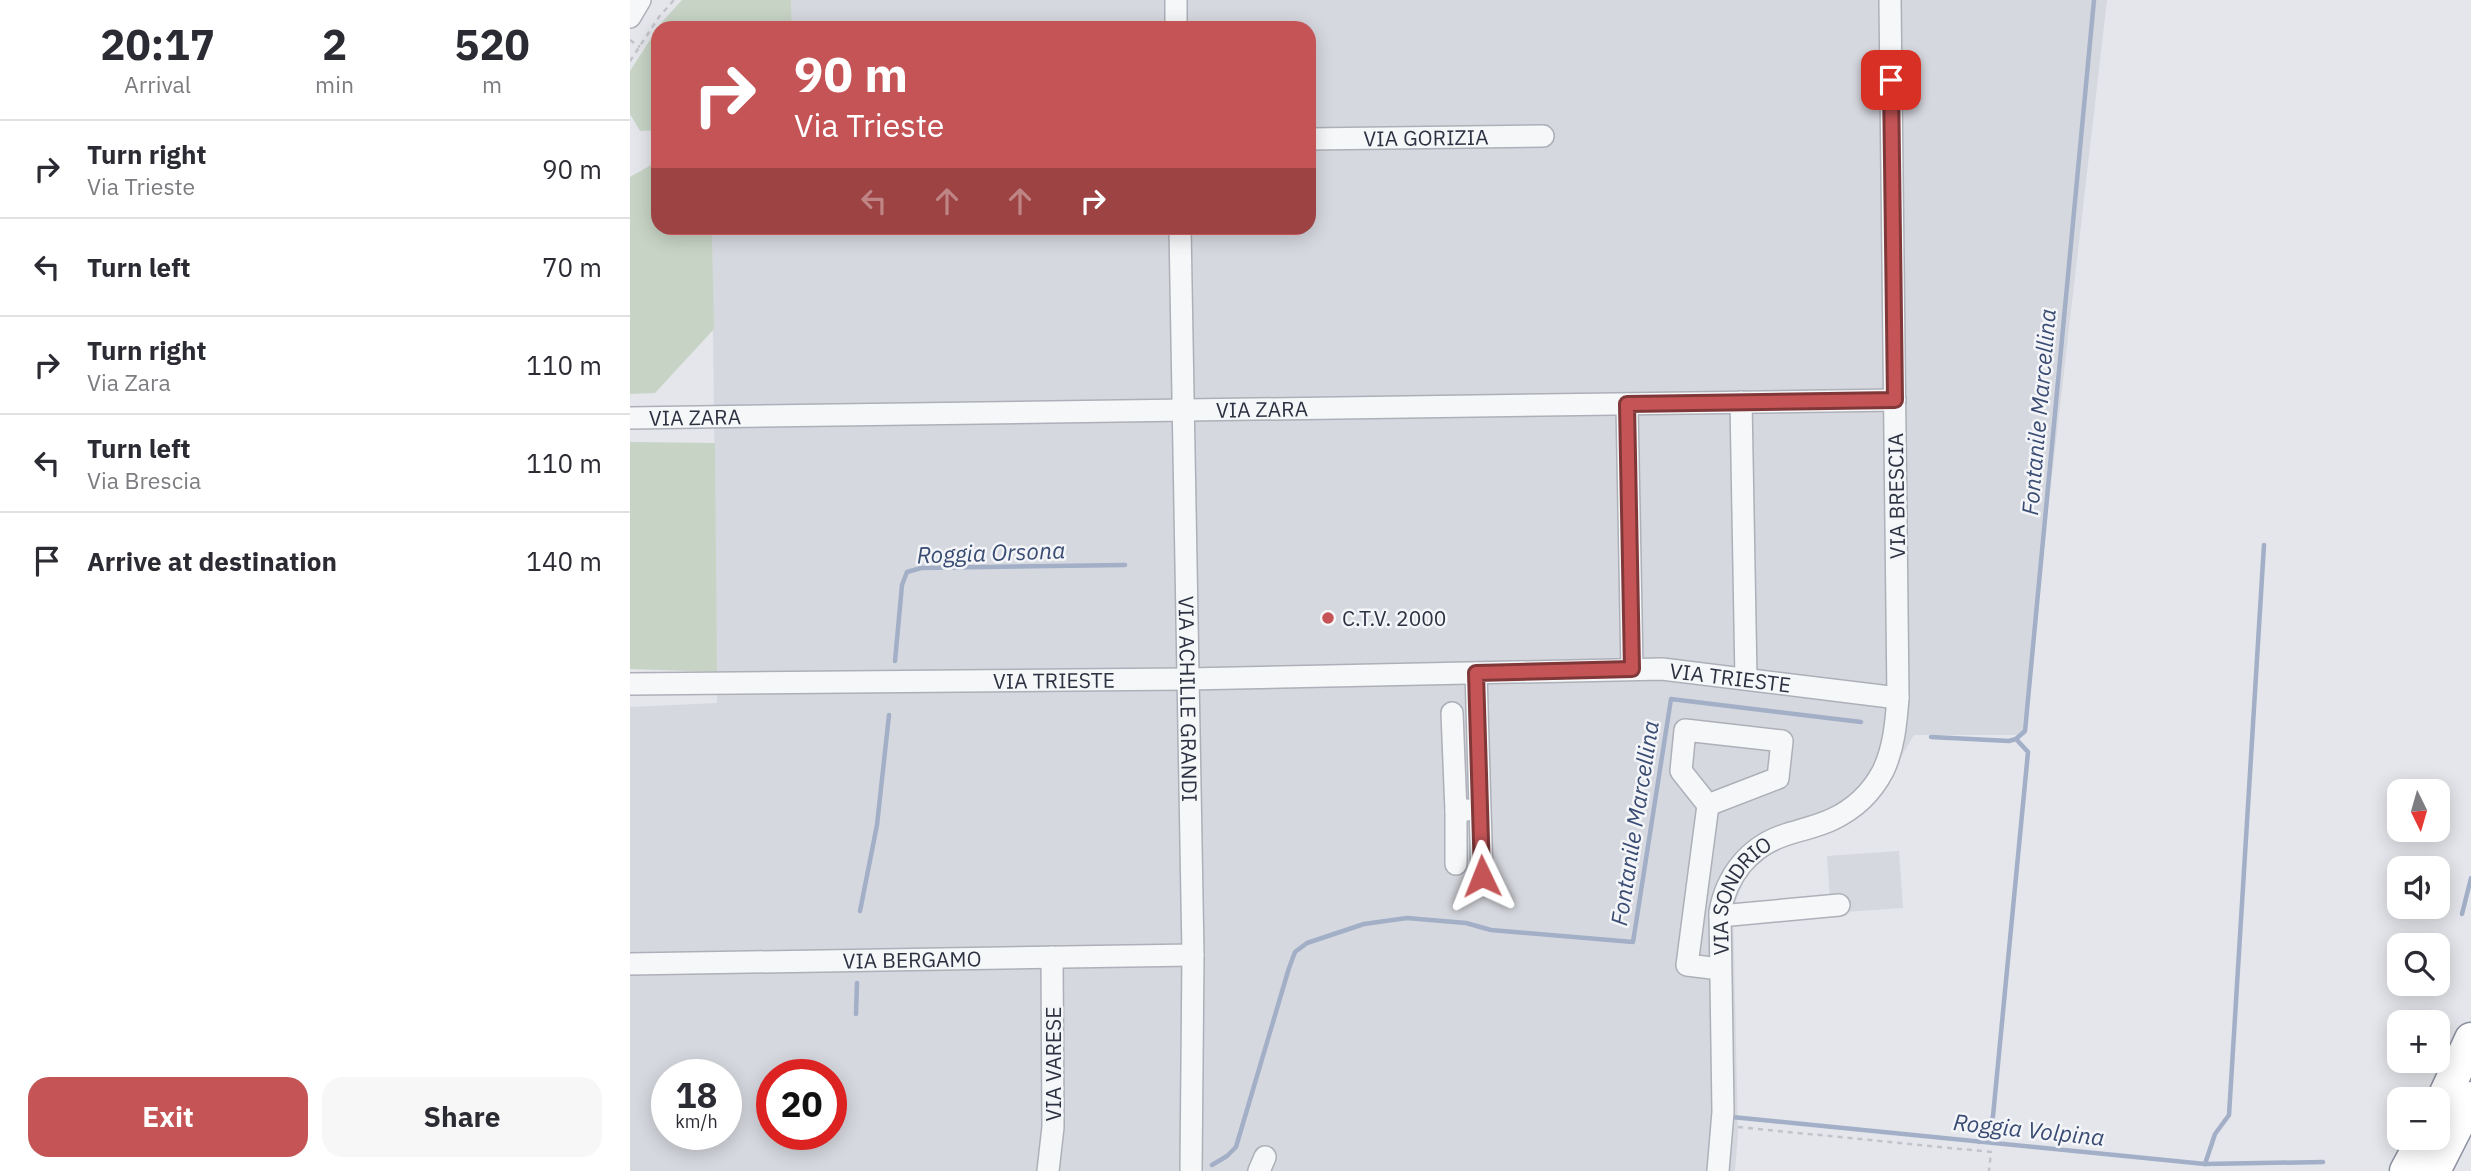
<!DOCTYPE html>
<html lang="en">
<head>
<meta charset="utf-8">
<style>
	:root { --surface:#fff; --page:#f7f7f7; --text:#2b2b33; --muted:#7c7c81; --line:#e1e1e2; --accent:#c55456 }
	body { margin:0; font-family:"IBM Plex Sans",sans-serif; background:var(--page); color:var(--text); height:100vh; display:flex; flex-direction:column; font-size:26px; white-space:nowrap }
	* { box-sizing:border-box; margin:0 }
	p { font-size:23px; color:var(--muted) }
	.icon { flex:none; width:38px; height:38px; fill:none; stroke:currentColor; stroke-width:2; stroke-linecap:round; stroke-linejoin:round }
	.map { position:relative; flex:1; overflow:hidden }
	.sheet { display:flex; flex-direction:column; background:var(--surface); width:630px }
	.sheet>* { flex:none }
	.top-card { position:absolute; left:21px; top:21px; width:665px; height:214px; border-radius:21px; box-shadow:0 4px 18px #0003; background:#c55456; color:#fff; overflow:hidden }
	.needle { width:46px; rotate:175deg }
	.tools { position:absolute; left:1757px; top:779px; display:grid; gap:14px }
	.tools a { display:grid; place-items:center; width:63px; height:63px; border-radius:14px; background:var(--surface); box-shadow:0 4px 18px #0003; font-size:35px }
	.speed { position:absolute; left:21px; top:1059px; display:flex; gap:14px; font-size:35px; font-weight:700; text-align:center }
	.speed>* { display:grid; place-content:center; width:91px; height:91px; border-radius:50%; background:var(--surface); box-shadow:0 4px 18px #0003; line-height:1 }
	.speed small { font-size:18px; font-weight:400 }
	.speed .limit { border:10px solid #d22; background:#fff; color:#111 }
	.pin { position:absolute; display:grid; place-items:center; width:60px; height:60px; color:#fff; margin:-30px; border-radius:14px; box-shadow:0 4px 10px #0006 }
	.me { position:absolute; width:77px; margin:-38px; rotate:358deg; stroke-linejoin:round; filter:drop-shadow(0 0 5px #0008) }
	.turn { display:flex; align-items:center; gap:24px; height:147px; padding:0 28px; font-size:32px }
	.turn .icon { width:91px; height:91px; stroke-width:2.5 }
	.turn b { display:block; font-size:49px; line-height:60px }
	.lanes { display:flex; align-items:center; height:66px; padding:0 28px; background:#0003; justify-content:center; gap:35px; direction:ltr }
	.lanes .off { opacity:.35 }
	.eta { display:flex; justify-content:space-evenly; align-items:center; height:119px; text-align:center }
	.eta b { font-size:42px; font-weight:700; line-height:49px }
	.primary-button { display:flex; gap:14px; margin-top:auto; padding:14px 28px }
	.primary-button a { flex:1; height:80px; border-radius:21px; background:var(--accent); color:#fff; font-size:28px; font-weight:700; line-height:80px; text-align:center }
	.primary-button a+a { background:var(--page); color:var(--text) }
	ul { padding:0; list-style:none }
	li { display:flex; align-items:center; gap:21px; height:98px; padding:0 28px; border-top:2px solid var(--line) }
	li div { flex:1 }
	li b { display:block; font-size:26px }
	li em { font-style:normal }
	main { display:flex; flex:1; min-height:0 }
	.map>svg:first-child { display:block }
	.built { fill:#d6d8df; fill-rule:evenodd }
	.green { fill:#c7d4c5 }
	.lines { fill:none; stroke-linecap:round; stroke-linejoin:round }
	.stream { stroke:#a2afc7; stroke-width:4.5 }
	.minor-casing { stroke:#adb0b8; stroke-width:24 }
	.highway-casing { stroke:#8c91a0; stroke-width:35 }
	.path { stroke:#c2c4c9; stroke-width:2.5; stroke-dasharray:5 5; stroke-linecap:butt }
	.minor { stroke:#f6f7f9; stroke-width:21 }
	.highway { stroke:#fff; stroke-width:32 }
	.route-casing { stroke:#803738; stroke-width:18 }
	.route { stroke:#c55456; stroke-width:12 }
	.poi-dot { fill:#c55456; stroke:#f3f5f8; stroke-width:2.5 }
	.labels { text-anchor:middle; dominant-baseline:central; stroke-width:5; stroke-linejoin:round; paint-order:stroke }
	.street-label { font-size:21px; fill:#2d3242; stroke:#f3f5f8 }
	.poi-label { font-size:21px; fill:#2d3242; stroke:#f3f5f8; text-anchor:start }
	.water-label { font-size:23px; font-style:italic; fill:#3a4c73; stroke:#f3f5f8 }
</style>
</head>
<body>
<main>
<section class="sheet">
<div class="eta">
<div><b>20:17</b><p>Arrival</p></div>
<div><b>2</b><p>min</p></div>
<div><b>520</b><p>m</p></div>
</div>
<ul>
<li><svg class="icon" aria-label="right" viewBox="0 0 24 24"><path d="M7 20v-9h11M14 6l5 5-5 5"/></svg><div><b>Turn right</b><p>Via Trieste</p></div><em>90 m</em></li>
<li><svg class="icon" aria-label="left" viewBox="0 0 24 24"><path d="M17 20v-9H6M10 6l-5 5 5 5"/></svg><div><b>Turn left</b></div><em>70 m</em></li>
<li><svg class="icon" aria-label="right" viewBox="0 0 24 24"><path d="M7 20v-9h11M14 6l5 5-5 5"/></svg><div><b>Turn right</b><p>Via Zara</p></div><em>110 m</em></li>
<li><svg class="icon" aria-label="left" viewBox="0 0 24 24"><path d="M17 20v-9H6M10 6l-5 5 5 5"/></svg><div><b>Turn left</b><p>Via Brescia</p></div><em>110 m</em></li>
<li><svg class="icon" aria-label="arrive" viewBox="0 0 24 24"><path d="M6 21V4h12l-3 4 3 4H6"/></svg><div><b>Arrive at destination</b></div><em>140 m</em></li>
</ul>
<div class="primary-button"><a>Exit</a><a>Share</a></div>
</section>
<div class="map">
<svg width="1841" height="1171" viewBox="0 0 1841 1171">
	<rect width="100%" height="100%" fill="#e4e6eb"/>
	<!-- built -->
	<g class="built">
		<path d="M161,0H1477L1392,735H1284L1245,800L1143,850L1116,876L1103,908L1108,1134L1105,1171H0V707L87,703L82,228H679V28H162ZM37,1074H96V1134H37ZM142,1074H201V1134H142Z"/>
		<polygon points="1269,851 1273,908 1201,913 1197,856"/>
	</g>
	<!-- green -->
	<g class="green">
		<polygon points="52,0 161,0 162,28 28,28 28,130 10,131 0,114 0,71 31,23"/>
		<polygon points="28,161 28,228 82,228 84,329 25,393 0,394 0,177"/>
		<polygon points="0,442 85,443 87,672 0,669"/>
	</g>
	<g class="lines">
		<!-- stream -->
		<g class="stream">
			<polyline points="265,661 272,585 277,572 291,568 495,565"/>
			<polyline points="1301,737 1379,741 1386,739 1395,731 1464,0"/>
			<polyline points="230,911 247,825 259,715"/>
			<polyline points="1832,914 1841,878"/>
			<polyline points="226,1014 227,983"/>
			<polyline points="1102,1117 1575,1164 1693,1162"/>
			<path d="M1349,1142C1353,1132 1361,1126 1363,1116L1398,752L1386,739"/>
			<polyline points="1575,1164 1585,1134 1599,1115 1634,545"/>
			<polyline points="582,1165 597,1156 606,1147 659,968 665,952 677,943 734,924 777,918 836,923 861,930 1003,942 1041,699 1231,722"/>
		</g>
		<!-- minor casing -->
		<g class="minor-casing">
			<g id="minor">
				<polyline points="546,0 546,28"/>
				<polyline points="0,17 10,0"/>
				<path id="s1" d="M679,139L913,136"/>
				<path id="s2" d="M550,228L563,955L561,1171"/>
				<polyline points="1111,402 1116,679"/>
				<polyline points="997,404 1002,669"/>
				<path id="s3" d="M0,418L1265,400"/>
				<polyline points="846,673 852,876"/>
				<path id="s4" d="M0,684L558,679L1032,669L1268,698"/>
				<polyline points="822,713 826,811"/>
				<polygon points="1055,730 1152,741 1148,778 1078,805 1051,771"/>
				<polyline points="1078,805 1057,965 1090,969"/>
				<polyline points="826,864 826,811 837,810"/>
				<polyline points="1090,916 1209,905"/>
				<path id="s5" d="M0,964L563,955"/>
				<polyline points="418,1171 423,1127 422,957"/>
				<polyline points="629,1171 635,1157"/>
				<path id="s6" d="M1088,1171L1093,1112L1090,912C1096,877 1118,848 1152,836C1168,830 1187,827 1203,819C1224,809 1242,792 1253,771C1264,748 1266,723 1268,698L1260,0"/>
			</g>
		</g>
		<!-- highway casing -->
		<g class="highway-casing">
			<g id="highway">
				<polyline points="1808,1110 1841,1039"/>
				<polyline points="1776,1171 1794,1138"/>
				<polyline points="1804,1171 1841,1098"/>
			</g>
		</g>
		<!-- path -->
		<g class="path">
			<polyline points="0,40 10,47"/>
			<polyline points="0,61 29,17 44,0"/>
			<polyline points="1108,1127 1361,1152 1359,1171"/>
		</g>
		<!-- minor -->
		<use href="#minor" class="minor"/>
		<!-- highway -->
		<use href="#highway" class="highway"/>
	</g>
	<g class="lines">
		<!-- route casing -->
		<g class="route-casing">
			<polyline id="route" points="852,876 846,673 1002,669 997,404 1265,400 1261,80"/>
		</g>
		<!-- route -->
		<use href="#route" class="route"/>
	</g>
	<!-- markers -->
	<circle class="poi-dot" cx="698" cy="618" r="7"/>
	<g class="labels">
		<!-- street labels -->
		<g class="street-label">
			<text stroke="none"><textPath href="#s1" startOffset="117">VIA GORIZIA</textPath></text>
			<text stroke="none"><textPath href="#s3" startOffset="632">VIA ZARA</textPath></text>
			<text stroke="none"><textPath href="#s3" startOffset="65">VIA ZARA</textPath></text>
			<text transform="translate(1266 496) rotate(-91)">VIA BRESCIA</text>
			<text stroke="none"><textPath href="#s4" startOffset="1101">VIA TRIESTE</textPath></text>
			<text stroke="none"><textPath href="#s4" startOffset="424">VIA TRIESTE</textPath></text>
			<text stroke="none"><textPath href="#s2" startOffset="471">VIA ACHILLE GRANDI</textPath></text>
			<text stroke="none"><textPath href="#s6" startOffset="282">VIA SONDRIO</textPath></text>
			<text stroke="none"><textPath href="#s5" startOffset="282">VIA BERGAMO</textPath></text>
			<text transform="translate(423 1064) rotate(-90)">VIA VARESE</text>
		</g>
		<!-- poi labels -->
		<g class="poi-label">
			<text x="712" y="618">C.T.V. 2000</text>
		</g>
		<!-- water labels -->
		<g class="water-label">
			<text transform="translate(1408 412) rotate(-85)">Fontanile Marcellina</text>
			<text transform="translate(361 552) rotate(-2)">Roggia Orsona</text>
			<text transform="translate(1004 823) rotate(-81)">Fontanile Marcellina</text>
			<text transform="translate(1399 1129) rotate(6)">Roggia Volpina</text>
		</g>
	</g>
</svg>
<div class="tools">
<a><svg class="needle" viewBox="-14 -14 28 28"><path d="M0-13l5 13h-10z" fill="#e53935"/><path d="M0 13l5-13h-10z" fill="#7c7c81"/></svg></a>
<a><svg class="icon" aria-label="sound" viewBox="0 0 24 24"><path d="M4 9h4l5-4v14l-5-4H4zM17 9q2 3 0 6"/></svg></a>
<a><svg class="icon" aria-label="search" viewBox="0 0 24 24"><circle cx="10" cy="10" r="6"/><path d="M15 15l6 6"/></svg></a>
<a>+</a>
<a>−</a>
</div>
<div class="speed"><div>18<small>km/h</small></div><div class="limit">20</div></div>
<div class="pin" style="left:1261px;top:80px;background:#d93025"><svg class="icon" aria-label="arrive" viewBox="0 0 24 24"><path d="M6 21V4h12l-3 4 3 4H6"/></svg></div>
<svg class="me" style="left:852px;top:876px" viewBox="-20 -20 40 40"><path d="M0-17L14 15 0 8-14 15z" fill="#c55456" stroke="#fff" stroke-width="4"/></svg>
<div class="top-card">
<div class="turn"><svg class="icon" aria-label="right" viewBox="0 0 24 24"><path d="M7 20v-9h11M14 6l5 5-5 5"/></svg><div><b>90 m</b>Via Trieste</div></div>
<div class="lanes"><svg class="icon off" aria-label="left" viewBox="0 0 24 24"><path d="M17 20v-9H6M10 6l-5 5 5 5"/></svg><svg class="icon off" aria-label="ahead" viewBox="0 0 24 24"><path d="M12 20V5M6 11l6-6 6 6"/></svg><svg class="icon off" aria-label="ahead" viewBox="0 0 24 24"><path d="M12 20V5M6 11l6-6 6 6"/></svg><svg class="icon" aria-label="right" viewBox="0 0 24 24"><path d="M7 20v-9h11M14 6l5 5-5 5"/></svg></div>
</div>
</div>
</main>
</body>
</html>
